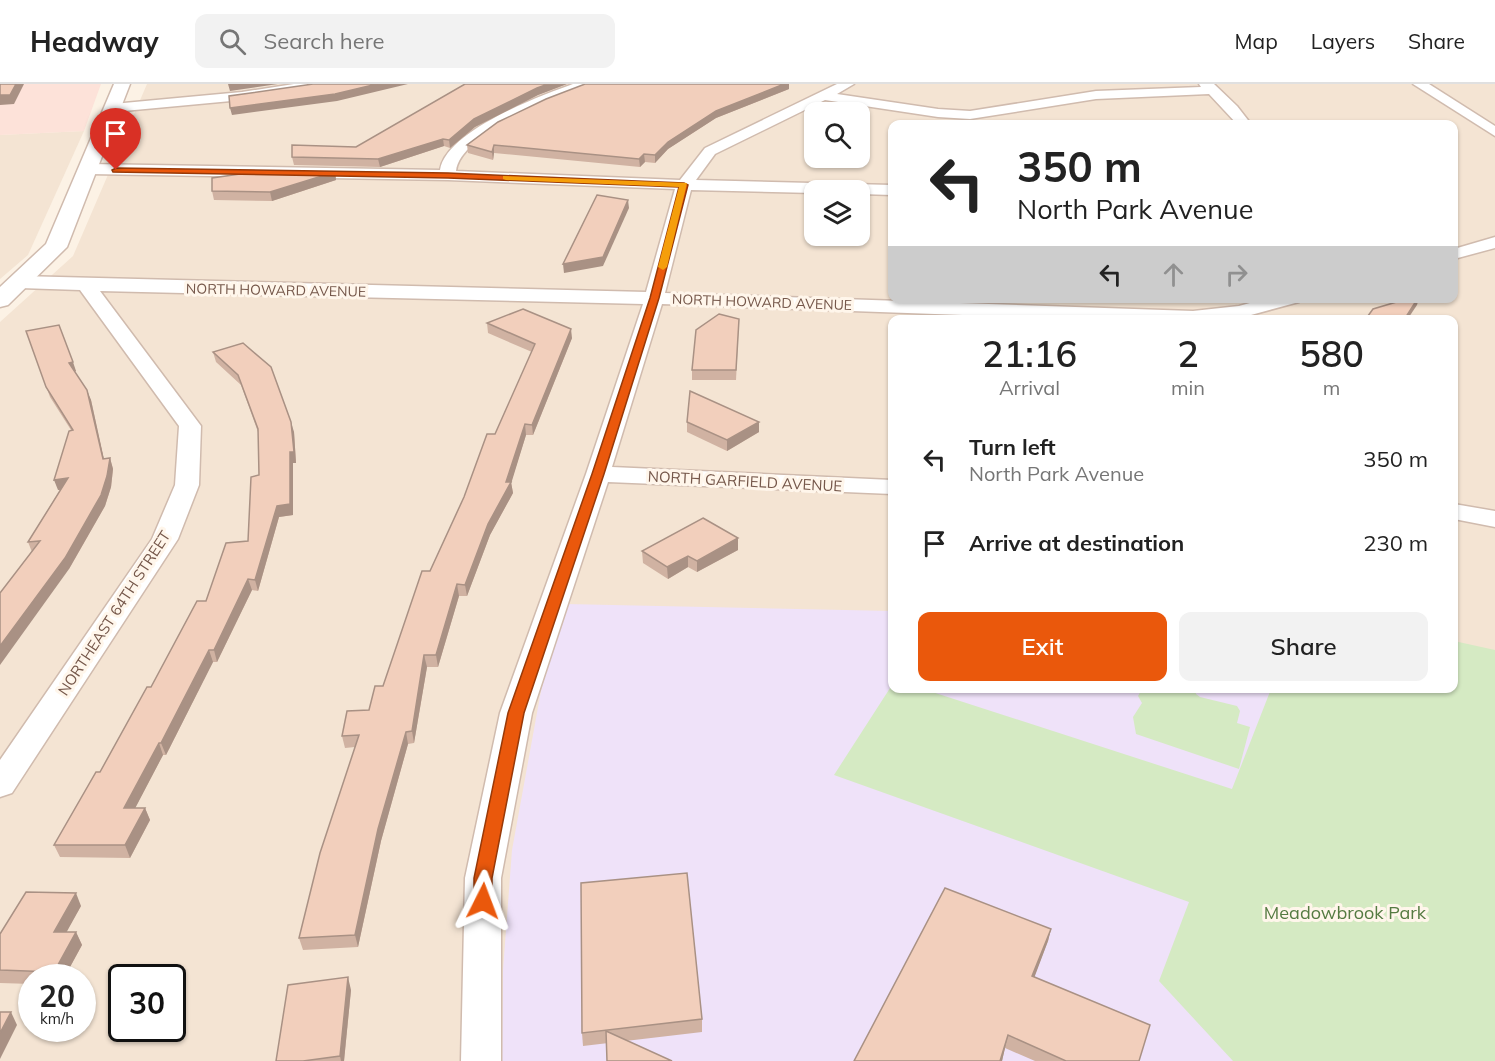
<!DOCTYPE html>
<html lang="en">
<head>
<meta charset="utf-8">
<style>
	:root { --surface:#fff; --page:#f2f2f2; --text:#222; --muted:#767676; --line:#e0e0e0; --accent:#ea580c }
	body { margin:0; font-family:Mulish,sans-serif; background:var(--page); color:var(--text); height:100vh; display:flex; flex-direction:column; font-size:22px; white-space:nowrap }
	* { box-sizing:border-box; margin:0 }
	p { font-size:20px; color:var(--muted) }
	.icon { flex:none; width:33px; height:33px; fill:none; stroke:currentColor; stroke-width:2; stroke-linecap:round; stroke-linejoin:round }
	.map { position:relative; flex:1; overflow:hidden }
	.panel { position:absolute; left:888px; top:231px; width:570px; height:378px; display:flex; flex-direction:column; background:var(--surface); border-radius:12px; box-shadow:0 2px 4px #0004 }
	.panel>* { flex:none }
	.hud { position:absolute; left:888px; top:36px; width:570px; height:183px; border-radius:12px; box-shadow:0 2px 4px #0004; background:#fff; color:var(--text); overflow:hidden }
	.buttons { position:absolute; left:804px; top:18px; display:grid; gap:12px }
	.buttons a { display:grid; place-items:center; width:66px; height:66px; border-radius:12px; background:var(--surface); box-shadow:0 2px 4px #0004; font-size:30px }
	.speed { position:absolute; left:18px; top:880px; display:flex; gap:12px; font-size:30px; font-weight:700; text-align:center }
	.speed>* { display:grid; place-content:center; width:78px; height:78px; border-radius:50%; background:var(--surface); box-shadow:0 2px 4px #0004; line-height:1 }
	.speed small { font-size:15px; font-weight:400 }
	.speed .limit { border:3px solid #111; border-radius:9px; background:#fff; color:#111 }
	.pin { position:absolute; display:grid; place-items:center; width:51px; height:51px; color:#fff; margin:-62px -26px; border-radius:50% 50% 50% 0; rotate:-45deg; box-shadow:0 0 6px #0007 }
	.pin .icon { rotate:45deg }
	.me { position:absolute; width:66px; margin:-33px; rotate:3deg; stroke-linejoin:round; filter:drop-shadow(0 0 4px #0008) }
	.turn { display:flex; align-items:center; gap:21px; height:126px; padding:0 30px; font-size:27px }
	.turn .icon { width:78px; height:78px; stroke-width:2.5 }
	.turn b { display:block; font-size:42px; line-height:51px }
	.lanes { display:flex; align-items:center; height:57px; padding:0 30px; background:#0003; justify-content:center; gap:30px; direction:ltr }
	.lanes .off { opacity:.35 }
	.eta { display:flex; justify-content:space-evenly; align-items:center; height:102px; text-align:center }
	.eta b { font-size:36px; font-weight:600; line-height:42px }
	.button { display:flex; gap:12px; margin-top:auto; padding:12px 30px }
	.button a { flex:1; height:69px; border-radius:12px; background:var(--accent); color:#fff; font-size:24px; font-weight:600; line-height:69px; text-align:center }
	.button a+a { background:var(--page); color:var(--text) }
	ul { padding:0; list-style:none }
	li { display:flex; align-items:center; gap:18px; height:84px; padding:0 30px }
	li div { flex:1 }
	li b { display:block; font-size:22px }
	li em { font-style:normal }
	header { display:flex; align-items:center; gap:36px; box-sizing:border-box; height:84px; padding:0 30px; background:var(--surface); border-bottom:2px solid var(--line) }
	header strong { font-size:28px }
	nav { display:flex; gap:33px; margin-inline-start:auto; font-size:21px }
	.search { width:420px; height:54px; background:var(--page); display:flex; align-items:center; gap:15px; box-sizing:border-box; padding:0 21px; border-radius:12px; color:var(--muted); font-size:22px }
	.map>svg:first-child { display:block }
	.residential { fill:#f4e4d3; fill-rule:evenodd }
	.commercial { fill:#fde2d9 }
	.education { fill:#efe2f9 }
	.green { fill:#d5eac3 }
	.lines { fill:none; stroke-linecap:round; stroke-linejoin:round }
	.minor-casing { stroke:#d0bbae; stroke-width:3 }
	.tertiary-casing { stroke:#d0bbae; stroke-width:3 }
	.minor { fill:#fff; fill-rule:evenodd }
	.tertiary { fill:#fff; fill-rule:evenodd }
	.wall { fill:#d0b2a2 }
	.shaded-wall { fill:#a99184 }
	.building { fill:#f2cfbc; stroke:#a99184; stroke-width:1.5 }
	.route { fill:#ea580c; stroke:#983908; stroke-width:1.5 }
	.slow { fill:#f59e0b }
	.labels { text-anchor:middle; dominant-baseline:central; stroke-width:6; stroke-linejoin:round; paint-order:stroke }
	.far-street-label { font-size:14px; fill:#75574a; stroke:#fff6eb }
	.street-label { font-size:15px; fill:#75574a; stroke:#fff6eb }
	.near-park-label { font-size:18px; fill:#557b42; stroke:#fff6eb }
</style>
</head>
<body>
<header>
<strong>Headway</strong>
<div class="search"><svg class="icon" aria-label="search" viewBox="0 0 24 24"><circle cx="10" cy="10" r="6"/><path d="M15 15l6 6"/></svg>Search here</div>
<nav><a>Map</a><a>Layers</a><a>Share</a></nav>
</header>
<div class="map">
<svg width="1495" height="977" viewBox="0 0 1495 977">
	<rect width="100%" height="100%" fill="#fcf2e5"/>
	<!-- residential -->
	<g class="residential">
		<path d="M147,0H1495V977H0V238L73,172ZM814,28H860V74H814ZM892,40H1454V214H892ZM814,106H860V152H814ZM892,236H1454V604H892ZM32,894H82V945H32ZM122,894H172V945H122Z"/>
		<polygon points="84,47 28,171 0,195 0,51"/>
	</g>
	<!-- commercial -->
	<polygon class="commercial" points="0,0 101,0 84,47 0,51"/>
	<!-- education -->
	<polygon class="education" points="565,520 892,527 892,604 1453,605 1495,977 502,977 503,886 512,766 541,607"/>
	<!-- green -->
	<g class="green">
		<polygon points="1454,557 1495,566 1495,977 1233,977 1159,897 1189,818 834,691 892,601 892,604 923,605 1232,705 1271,605 1454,604"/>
		<polygon points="1142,605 1195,605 1196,610 1200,613 1237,622 1240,627 1237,639 1250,643 1239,685 1136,650 1133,633 1142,619 1138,612"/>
	</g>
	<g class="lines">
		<!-- minor casing -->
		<g class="minor-casing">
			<g id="minor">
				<polygon points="294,0 327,0 320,4 242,16 113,28 106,24 113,20 242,8"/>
				<path d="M573,0H592C584,8 568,11 557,15C531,26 459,55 456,87L680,96L705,64L837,0H854L837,10L938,25L970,27L1096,7L1201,3L1199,0H1214L1237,22L1251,40H1237L1209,10L1096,15L970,35L938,33L825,16L715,70L696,96L892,101V111L860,110V106H814V109L691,106L665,209L1193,227L1239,222L1268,214H1301L1299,218L1240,234L1225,236H1099L662,220L612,383L892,396V410L608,398L532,629L501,794V977H461L465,794L500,629L586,390L643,220L100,207L201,342L199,401L178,455L12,709L0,713V676L152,455L175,401L179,342L80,206L20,204L13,202L11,198L13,194L20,192L646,208L675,105L448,96L89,90L81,85L89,80L440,86C446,47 539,12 573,0Z"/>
				<polygon points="1413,0 1429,0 1495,42 1495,52"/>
				<polygon points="1495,153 1495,164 1454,175 1454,165"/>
				<polygon points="1454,420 1495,427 1495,443 1454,435"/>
			</g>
		</g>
		<!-- tertiary casing -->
		<g class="tertiary-casing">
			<polygon id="tertiary" points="114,0 130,0 67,163 8,221 0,223 0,203 46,160"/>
		</g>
		<!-- minor -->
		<use href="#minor" class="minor"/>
		<!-- tertiary -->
		<use href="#tertiary" class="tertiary"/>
	</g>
	<!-- wall -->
	<g class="wall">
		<polygon points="465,0 567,0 538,11 475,43 450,64 444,62 380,83 294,81 292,73 356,63"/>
		<polygon points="585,0 789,0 789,5 716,34 668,65 655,79 645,78 640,83 494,69 493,76 468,69 467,61"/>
		<polygon points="335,88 336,96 272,117 214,116 212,107"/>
		<polygon points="739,235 736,296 692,296 692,286"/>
		<polygon points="487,239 572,254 533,351 526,351 511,398 513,409 490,451 467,512 459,512 438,583 427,583 414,659 408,660 381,757 358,863 303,866 299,854 355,663 345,664 342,652 369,626 383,602 430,487 495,350 532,268 488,249"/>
		<polygon points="26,247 76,287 75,288 91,316 104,375 110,374 113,385 111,403 105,422 69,485 32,468 28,458 60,406 58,406 71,346 50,313"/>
		<polygon points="243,259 294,348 296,379 293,379 293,431 279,433 258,507 252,506 217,578 213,578 166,671 163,671 135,724 145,724 150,736 130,774 60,773 54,761 100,688 151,603 206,517 248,457 259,391 258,348 241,301 216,278 213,268"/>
		<polygon points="687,338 759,348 727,367 687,348"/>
		<polygon points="738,466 697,488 688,483 668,495 643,479 642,467"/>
		<polygon points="81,822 66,848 76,848 82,861 64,894 32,894 32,900 0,899 0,850"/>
		<polygon points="1051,845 1048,857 1034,893 1139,977 1035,977 1005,964 1002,977 854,977"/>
		<polygon points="351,906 344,977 276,977"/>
		<polygon points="702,935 702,948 583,962 582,949"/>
	</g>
	<!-- shaded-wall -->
	<g class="shaded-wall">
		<polygon points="16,0 24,0 14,20 0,21 0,11"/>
		<polygon points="228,0 278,0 230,7"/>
		<polygon points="377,0 408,0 337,17 232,31 230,24"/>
		<polygon points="548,0 567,0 538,11 475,43 450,64 449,56 474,35 537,4"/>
		<polygon points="781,0 789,0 789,5 716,34 668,65 655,79 655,71 668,58 716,27"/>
		<polygon points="443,55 444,62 380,83 378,75"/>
		<polygon points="494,61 494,69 493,76 492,68"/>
		<polygon points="644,70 645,78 640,83 639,75"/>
		<polygon points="335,88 336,96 272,117 270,108"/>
		<polygon points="628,116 629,124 603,182 564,189 563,180"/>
		<polygon points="1418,214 1419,214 1417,221 1407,236 1404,236"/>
		<polygon points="571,245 572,254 533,351 532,341"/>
		<polygon points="73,278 76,287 72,288 69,279"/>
		<polygon points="87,306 91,316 106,385 103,375"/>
		<polygon points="291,338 294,348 296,379 293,379 293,431 279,433 258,507 255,496 277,422 290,368"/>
		<polygon points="759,338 759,348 727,367 727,356"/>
		<polygon points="525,340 526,351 511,400 511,398 513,409 490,451 467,512 465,501 488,440 506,398"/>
		<polygon points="110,374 113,385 111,403 105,422 69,485 0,581 0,562"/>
		<polygon points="68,394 72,405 58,406 54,396"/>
		<polygon points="738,454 738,466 697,488 697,477"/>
		<polygon points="688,472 688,483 668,495 667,483"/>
		<polygon points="248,495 252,506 217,578 214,566"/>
		<polygon points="457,500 459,512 438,583 436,571"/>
		<polygon points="209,566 213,578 166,671 161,659"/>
		<polygon points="424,571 427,583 414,659 412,647"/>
		<polygon points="406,648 408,660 381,757 358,863 355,851 378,745"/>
		<polygon points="159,659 163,671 129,736 124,724"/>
		<polygon points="145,724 150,736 130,774 125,761"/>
		<polygon points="76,809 81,822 60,860 54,848"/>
		<polygon points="1051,845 1048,857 1030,905 1032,892"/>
		<polygon points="76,848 82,861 64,894 57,894 54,888"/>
		<polygon points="348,893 351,906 344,977 341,977 340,972"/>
		<polygon points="11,928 17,941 0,975 0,949"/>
		<polygon points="1008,951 1002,977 1000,977"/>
	</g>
	<!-- building -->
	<g class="building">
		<polygon points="0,0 16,0 10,11 0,11"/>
		<polygon points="313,0 377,0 335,10 230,24 229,12"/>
		<polygon points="465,0 548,0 537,4 474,35 449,56 443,55 378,75 292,73 292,61 356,63"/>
		<polygon points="585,0 784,0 716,27 668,58 655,71 644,70 639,75 494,61 492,68 467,61 498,38 546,15"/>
		<polygon points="261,87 335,88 270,108 212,107 212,94"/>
		<polygon points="597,111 628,116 603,173 563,180"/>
		<polygon points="1410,214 1418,214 1404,236 1365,236 1373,225"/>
		<polygon points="523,225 571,245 532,341 525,340 506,398 511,398 488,440 465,501 457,500 436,571 424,571 412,647 406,648 378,745 355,851 299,854 320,769 359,651 342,652 347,627 369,626 375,602 383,602 422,487 430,487 464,413 487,350 495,350 535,260 487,239"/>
		<polygon points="719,230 739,235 736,286 692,286 696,246"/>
		<polygon points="59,241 73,278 69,279 87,306 103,375 110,374 107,392 101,411 65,474 0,562 0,509 40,457 28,458 68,394 54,396 69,347 73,346 46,303 26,247"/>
		<polygon points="243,259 271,283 291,338 294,368 290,368 290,420 277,422 255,496 248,495 214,566 209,566 161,659 159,659 124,724 145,724 125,761 54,761 96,688 100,688 147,603 151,603 197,517 206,517 226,459 248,457 251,393 259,391 258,345 238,291 213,268"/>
		<polygon points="690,307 759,338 727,356 687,338"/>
		<polygon points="703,434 738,454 697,477 688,472 667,483 642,467"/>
		<polygon points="687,789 702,935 582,949 581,799"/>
		<polygon points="945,804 1051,845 1032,892 1150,941 1139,977 1066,977 1008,951 1000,977 854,977"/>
		<polygon points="26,808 76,809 54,848 76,848 54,888 0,886 0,850"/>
		<polygon points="348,893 340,972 303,977 276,977 288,901"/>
		<polygon points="0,928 11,928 0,949"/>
		<polygon points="606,947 672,977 607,977"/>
	</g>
	<!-- route -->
	<polygon class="route" points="116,84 448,89 684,99 688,101 659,214 604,390 524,629 492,794 492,817 489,822 483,824 476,822 474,817 474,794 508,629 592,390 650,214 679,103 448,94 113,88 112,86"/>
	<!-- slow -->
	<polygon class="slow" points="503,92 687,99 667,183 663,186 658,183 679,103 506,96 503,95"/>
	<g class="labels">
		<!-- far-street labels -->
		<g class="far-street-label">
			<text transform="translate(276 206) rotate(1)">NORTH HOWARD AVENUE</text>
			<text transform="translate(762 218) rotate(2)">NORTH HOWARD AVENUE</text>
		</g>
		<!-- street labels -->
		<g class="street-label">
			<text transform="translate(745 397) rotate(3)">NORTH GARFIELD AVENUE</text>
			<text transform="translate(114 529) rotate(-57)">NORTHEAST 64TH STREET</text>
		</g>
		<!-- near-park labels -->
		<g class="near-park-label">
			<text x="1345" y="828">Meadowbrook Park</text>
		</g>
	</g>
</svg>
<div class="buttons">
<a><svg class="icon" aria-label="search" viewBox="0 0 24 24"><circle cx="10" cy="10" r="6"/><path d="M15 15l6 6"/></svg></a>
<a><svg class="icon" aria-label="layers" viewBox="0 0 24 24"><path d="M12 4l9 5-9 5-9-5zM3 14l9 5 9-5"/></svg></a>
</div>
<div class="speed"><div>20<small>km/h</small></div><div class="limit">30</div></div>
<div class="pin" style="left:116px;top:86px;background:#d93025"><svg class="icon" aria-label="arrive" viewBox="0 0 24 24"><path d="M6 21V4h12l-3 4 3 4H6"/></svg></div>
<svg class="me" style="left:483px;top:817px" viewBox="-20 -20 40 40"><path d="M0-17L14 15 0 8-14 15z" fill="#ea580c" stroke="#fff" stroke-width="4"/></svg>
<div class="hud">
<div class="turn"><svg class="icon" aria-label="left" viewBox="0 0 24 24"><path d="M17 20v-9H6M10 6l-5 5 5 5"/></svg><div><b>350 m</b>North Park Avenue</div></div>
<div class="lanes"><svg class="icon" aria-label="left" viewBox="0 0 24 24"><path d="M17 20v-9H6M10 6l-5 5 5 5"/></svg><svg class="icon off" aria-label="ahead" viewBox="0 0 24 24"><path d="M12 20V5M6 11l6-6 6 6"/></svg><svg class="icon off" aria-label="right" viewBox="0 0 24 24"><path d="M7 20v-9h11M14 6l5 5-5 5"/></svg></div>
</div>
<section class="panel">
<div class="eta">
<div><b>21:16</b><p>Arrival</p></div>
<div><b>2</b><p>min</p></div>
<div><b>580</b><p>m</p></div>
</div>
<ul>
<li><svg class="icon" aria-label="left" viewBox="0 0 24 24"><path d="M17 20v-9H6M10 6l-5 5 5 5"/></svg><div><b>Turn left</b><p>North Park Avenue</p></div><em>350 m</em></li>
<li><svg class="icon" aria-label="arrive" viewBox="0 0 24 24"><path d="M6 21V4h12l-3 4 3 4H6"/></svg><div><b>Arrive at destination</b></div><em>230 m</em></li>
</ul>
<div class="button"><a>Exit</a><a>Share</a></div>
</section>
</div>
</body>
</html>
